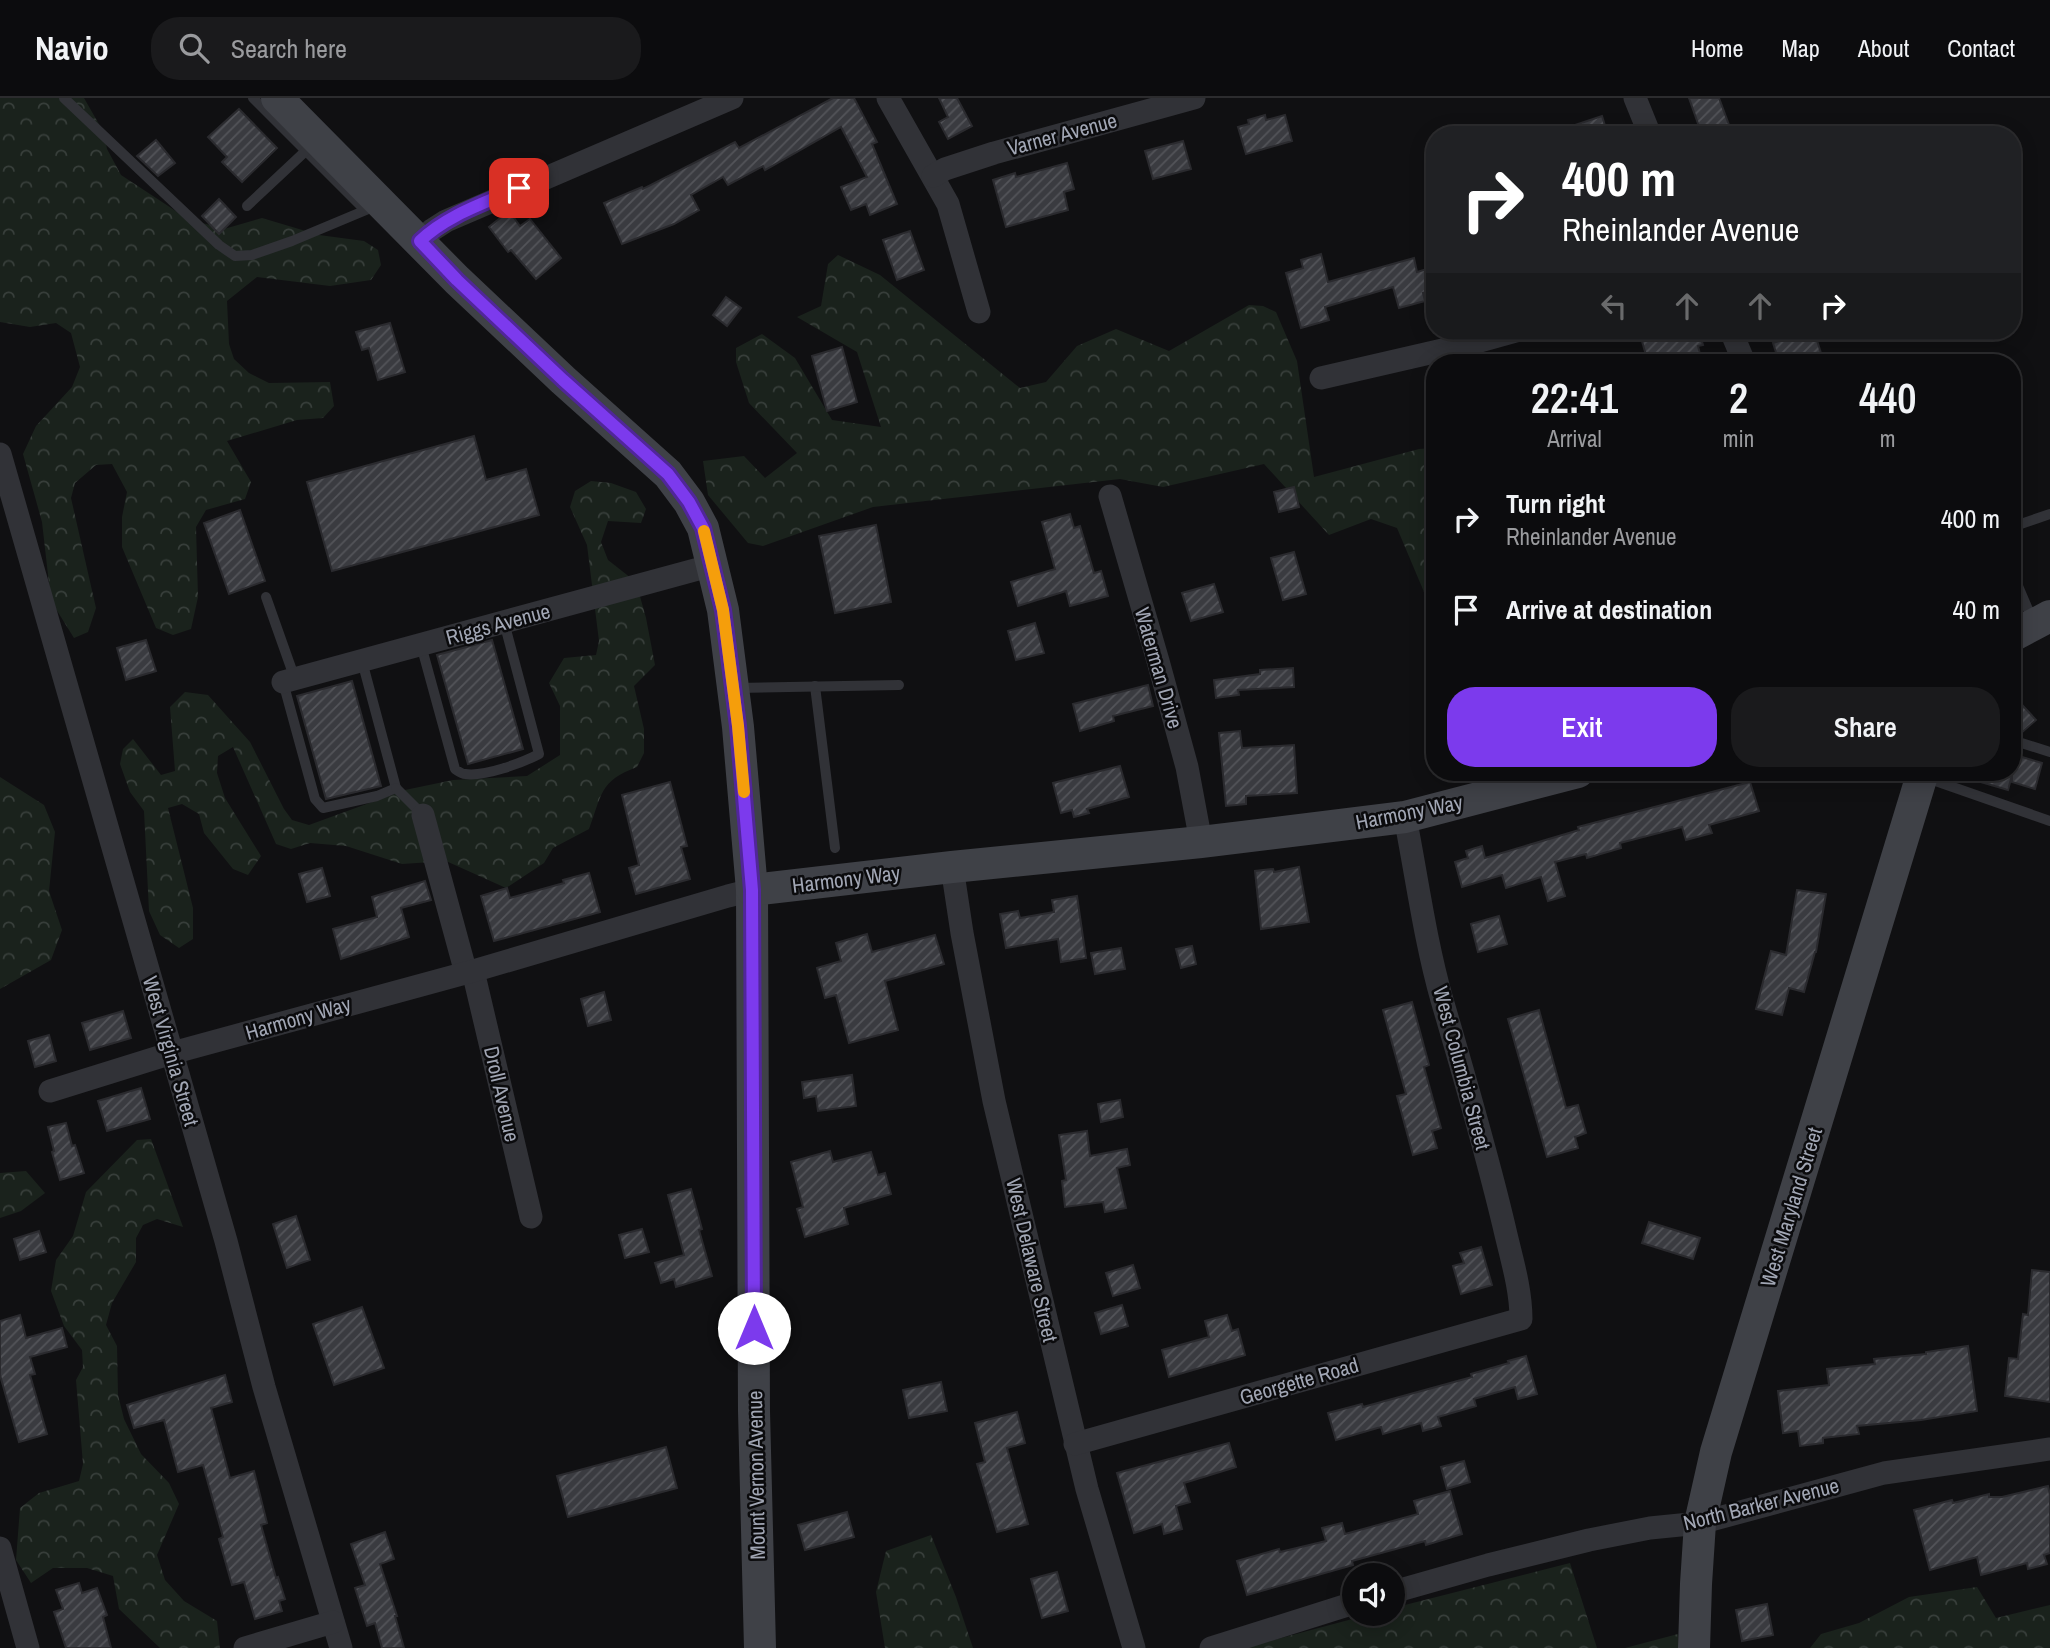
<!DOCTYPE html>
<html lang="en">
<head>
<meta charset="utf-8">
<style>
	:root { --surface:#0c0c0e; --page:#1a1a1c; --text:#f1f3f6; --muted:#9a9b9e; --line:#2c2c2e; --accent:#7c3aed }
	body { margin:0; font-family:"Archivo Narrow",sans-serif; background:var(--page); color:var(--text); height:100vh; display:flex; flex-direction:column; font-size:26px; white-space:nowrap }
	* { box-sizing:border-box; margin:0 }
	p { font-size:23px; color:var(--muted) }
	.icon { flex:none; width:38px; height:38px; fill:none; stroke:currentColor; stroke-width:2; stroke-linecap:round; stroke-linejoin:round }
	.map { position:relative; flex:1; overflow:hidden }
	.sheet { position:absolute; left:1426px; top:256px; width:595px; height:427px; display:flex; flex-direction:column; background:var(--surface); border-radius:28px; box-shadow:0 4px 18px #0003,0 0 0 2px var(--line) }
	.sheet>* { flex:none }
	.banner { position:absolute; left:1426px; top:28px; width:595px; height:214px; border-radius:28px; box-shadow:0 4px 18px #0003,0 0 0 2px var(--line); background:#202124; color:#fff; overflow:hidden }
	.buttons { position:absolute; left:1342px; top:1465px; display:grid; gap:14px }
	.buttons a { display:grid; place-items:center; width:63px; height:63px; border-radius:50%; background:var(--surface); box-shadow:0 4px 18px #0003,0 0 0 2px var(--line); font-size:35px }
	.pin { position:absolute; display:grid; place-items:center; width:60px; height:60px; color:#fff; margin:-30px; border-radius:14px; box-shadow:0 4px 10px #0006 }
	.me { position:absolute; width:77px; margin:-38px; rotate:0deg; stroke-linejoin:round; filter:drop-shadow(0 0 5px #0008) }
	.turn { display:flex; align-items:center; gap:24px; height:147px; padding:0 21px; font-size:32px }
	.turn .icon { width:91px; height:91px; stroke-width:2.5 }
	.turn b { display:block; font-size:49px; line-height:60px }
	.lanes { display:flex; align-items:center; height:66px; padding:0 21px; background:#0003; justify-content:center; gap:35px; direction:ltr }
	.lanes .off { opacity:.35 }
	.eta { display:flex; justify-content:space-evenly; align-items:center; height:119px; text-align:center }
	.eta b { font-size:42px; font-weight:600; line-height:49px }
	.primary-button { display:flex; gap:14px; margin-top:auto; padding:14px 21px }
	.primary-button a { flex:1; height:80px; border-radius:28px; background:var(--accent); color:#fff; font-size:28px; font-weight:600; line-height:80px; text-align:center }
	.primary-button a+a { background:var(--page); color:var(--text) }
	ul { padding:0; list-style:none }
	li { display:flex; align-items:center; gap:21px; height:91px; padding:0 21px }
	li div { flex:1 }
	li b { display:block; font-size:26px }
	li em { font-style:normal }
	header { display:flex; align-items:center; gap:42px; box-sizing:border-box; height:98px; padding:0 35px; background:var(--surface); border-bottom:2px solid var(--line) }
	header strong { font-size:33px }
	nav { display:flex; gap:38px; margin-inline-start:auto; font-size:24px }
	.search { width:490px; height:63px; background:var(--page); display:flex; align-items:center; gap:18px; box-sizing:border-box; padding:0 24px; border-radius:28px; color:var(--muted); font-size:26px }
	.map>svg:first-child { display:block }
	.forest { fill:url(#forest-crowns) }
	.building { fill:url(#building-hatch); stroke:#2a2a2e; stroke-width:2 }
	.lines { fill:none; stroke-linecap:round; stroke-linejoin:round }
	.lane { stroke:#313237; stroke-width:10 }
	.street { stroke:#313237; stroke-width:23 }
	.secondary { stroke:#3f4147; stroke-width:32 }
	.route-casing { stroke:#51269a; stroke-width:18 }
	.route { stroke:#7c3aed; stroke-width:12 }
	.slow { stroke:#f59e0b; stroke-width:12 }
	.labels { text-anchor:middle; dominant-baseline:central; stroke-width:5; stroke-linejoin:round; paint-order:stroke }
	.street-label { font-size:21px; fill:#a1a6b4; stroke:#0b0b0d }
</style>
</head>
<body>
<header>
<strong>Navio</strong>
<div class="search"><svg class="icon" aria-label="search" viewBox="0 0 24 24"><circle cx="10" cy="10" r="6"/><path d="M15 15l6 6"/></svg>Search here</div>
<nav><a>Home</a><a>Map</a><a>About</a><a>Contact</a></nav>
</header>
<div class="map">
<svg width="2050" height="1550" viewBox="0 0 2050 1550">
	<defs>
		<pattern id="forest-crowns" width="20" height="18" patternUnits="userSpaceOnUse" patternTransform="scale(1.75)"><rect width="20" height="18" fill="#1a221c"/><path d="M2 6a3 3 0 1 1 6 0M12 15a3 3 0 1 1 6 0" fill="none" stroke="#383f3b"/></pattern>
		<pattern id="building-hatch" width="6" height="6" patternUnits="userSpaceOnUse" patternTransform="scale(1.75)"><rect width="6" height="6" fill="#3a3b40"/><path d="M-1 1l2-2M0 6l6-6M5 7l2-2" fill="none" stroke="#535459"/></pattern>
	</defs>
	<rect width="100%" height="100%" fill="#101012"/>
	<!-- forest -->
	<g class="forest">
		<polygon points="0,0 84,0 104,35 107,51 121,77 188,121 224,131 262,120 319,137 364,143 378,152 381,167 371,182 330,188 257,179 227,203 229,246 234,261 249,275 269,285 330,284 334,308 323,320 297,322 227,343 251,384 245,401 206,412 196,429 198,499 191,531 173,537 156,530 122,449 122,419 127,394 112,366 96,367 75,385 71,400 96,510 88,534 74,540 51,503 42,424 23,356 36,328 72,289 80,269 71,235 56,225 30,229 0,224"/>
		<polygon points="838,157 880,177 1020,290 1046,284 1077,248 1116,231 1169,253 1249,207 1263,208 1276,214 1297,263 1314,379 1419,351 1435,350 1435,520 1397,430 1371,421 1329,437 1264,366 1163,389 1120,381 873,409 763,448 748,445 708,397 703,363 744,358 765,380 797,355 749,305 736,264 736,250 762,236 795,260 832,322 881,329 857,254 797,219 821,208 828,166"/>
		<path d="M591,383L611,385L636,394L646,411L641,425L608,423L601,444L608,462L636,484L646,520L655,567L634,588L644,631V655L637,669C599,683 602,697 589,731L553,750L544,765L506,790L446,763L402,766L346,748L310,745L291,751L276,746L233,649L218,658L217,675L225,700L261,758L248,777L233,771L204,735L199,716L182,706L168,710L193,810V841L179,850L160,837L149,813L144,713L130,694L120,666L123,651L133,641L161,677L175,673L170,609L185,594L208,597L250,644L284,711L292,722L309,727L405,692L453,682L527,678L560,657V608L549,585L564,560L596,557L599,543L587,447L570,409L575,393Z"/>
		<polygon points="0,679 44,707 55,734 49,793 62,832 51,862 0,891"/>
		<polygon points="151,1041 183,1129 157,1121 143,1127 136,1140 136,1164 112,1205 106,1227 117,1248 118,1297 124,1321 141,1356 169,1385 179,1406 157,1457 165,1482 184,1503 217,1523 220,1550 160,1550 119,1511 113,1478 87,1470 53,1470 31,1485 16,1462 20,1410 39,1395 79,1383 83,1366 76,1282 83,1269 82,1252 64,1228 51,1193 56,1162 73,1138 86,1094 137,1042"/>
		<polygon points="26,1073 45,1095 21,1113 0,1120 0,1075"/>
		<polygon points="931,1437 956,1499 973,1550 885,1550 876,1494 886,1453"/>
		<polygon points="1570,1465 1597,1550 1244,1550 1371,1516 1393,1516 1393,1510"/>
		<polygon points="1977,1489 1996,1520 2050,1507 2050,1550 1810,1550 1821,1536 1859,1525 1909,1499"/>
		<polygon points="1678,1536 1678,1550 1625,1550"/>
	</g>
	<!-- building -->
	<g class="building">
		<polygon points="833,0 854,0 877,44 872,46 897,106 870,117 866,106 851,112 841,89 867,79 841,29 765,72 763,68 728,87 723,79 691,97 699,112 674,126 622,146 604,105 642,89 643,91 735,44 739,50"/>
		<polygon points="939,0 957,0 972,28 948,41 939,24 948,19"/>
		<polygon points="1689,0 1719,0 1729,27 1726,28 1730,37 1702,37"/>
		<polygon points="239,11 277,50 242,84 222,64 227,59 208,39"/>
		<polygon points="1265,17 1266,22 1285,17 1292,43 1246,56 1238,29 1249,26 1248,22"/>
		<polygon points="1602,18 1608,37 1554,37 1554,34"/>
		<polygon points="156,42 175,65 158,78 137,58"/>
		<polygon points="1183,43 1191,71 1153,81 1145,53"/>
		<polygon points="1067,65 1074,91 1064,94 1068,112 1006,129 993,82 1015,75 1016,79"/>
		<polygon points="219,101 236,119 219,136 202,118"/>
		<polygon points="509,113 520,128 530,121 561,160 536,181 511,152 508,154 489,129"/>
		<polygon points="910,133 924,172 897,182 883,142"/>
		<polygon points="1321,156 1328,184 1414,160 1417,174 1427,171 1433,192 1423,195 1425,203 1399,210 1393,189 1325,209 1329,222 1301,230 1286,175 1303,170 1301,162"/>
		<polygon points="726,199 741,210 727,228 713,217"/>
		<polygon points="390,225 405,274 378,282 369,250 362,252 356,234"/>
		<polygon points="1639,233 1699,233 1703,247 1698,248 1702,264 1648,264"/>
		<polygon points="1809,233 1814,233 1821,255 1794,264 1779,264 1773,245"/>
		<polygon points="842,249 857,304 827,313 812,258"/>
		<polygon points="474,338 486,382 526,371 539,417 332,473 307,384"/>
		<polygon points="1294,389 1299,409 1279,414 1274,394"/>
		<polygon points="240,412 265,483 229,496 204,425"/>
		<polygon points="1070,416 1074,430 1080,428 1094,475 1101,473 1108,498 1070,508 1066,493 1018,508 1011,484 1055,471 1042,424"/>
		<polygon points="876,427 891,504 835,515 819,438"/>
		<polygon points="1294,454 1306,496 1283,502 1271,460"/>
		<polygon points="1214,486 1223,514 1191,523 1182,495"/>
		<polygon points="1035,525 1044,555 1016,562 1008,533"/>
		<polygon points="146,542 156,573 126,582 117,550"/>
		<polygon points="492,542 523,651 468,666 437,557"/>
		<polygon points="1293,570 1294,589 1238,592 1239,597 1216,600 1214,582 1260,576 1260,572"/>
		<polygon points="352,583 381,688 326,701 297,598"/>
		<polygon points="1148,587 1153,608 1113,618 1114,623 1080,633 1073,606"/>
		<polygon points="2012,596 2036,622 2020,636 2012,634"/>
		<polygon points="1240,633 1242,650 1294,647 1297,695 1246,698 1246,706 1226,708 1219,635"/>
		<polygon points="2012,656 2042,665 2035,691 2012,684 2012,677 2008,692 1960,678 1960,674 2012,674"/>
		<polygon points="1120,668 1129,699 1087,711 1089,715 1074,719 1072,712 1061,715 1053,685"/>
		<polygon points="670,684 687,748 681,749 690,781 636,796 629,770 639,767 622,697"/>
		<polygon points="1750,684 1759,713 1709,727 1712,735 1686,742 1682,729 1620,745 1621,750 1587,760 1586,756 1555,764 1565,798 1548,803 1541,779 1506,790 1502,777 1462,789 1455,764 1468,760 1466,753 1482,748 1485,760 1579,732 1578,729"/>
		<polygon points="1299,769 1309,824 1261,831 1255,773 1273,771 1274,774"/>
		<polygon points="322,770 330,798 307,804 299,776"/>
		<polygon points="589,775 600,814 494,843 481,798 507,790 510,800 564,785 563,782"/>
		<polygon points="425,783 431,802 401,810 409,839 341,861 333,831 377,819 372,799"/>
		<polygon points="1797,792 1826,796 1816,854 1815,854 1804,894 1789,890 1782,917 1756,911 1771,853 1786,857"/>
		<polygon points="1077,798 1086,860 1061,864 1058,841 1006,850 1000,816 1018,813 1020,820 1054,814 1052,802"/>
		<polygon points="1499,818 1507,846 1478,854 1471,826"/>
		<polygon points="867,836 872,854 935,837 944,866 885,883 898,932 849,945 836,897 825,900 817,870 841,863 836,845"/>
		<polygon points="1192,848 1196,866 1181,870 1176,851"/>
		<polygon points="1121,850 1125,871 1095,876 1091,855"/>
		<polygon points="604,894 611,922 588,928 581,901"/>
		<polygon points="1412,904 1429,967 1424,969 1441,1030 1432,1033 1437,1050 1413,1057 1397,998 1406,996 1383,912"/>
		<polygon points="1539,912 1566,1010 1578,1007 1586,1035 1575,1039 1578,1050 1547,1059 1508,921"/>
		<polygon points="123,913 131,940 90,952 82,925"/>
		<polygon points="49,937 56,963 35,969 28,943"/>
		<polygon points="852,977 856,1008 818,1013 816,998 804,1000 802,984"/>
		<polygon points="141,990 150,1021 107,1033 98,1003"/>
		<polygon points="1120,1002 1123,1019 1101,1024 1098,1006"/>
		<polygon points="66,1025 72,1048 75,1047 84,1075 60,1082 52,1054 54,1053 48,1029"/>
		<polygon points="1087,1033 1090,1058 1127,1051 1130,1067 1117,1070 1126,1110 1105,1114 1103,1104 1065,1109 1062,1083 1066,1082 1059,1037"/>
		<polygon points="830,1053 833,1064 871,1054 878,1077 885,1075 891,1096 844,1110 848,1126 805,1139 797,1111 803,1109 791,1064"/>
		<polygon points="691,1091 702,1131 699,1132 712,1178 676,1189 674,1181 661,1185 655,1165 684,1157 668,1097"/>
		<polygon points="296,1118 310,1162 287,1170 273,1126"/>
		<polygon points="1649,1124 1700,1140 1693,1161 1642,1145"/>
		<polygon points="642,1131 649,1154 625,1160 619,1137"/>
		<polygon points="39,1133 46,1154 20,1162 14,1141"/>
		<polygon points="1481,1149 1492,1187 1461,1196 1453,1168 1464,1165 1460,1155"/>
		<polygon points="1133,1167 1140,1190 1113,1198 1106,1175"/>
		<polygon points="2032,1172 2050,1174 2050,1304 2005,1298 2009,1260 2018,1261 2023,1216 2028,1217"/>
		<polygon points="1122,1207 1128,1228 1101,1236 1095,1215"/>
		<polygon points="362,1209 384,1270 334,1287 313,1226"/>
		<polygon points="20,1217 26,1240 62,1230 67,1249 30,1259 35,1276 30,1277 47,1336 19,1344 0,1277 0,1223"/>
		<polygon points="1227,1217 1232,1233 1238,1231 1245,1257 1169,1279 1162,1252 1209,1239 1205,1223"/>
		<polygon points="1968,1248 1977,1313 1921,1322 1857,1328 1859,1336 1823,1340 1823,1345 1800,1348 1798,1333 1783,1335 1778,1293 1829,1287 1827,1271 1875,1266 1874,1261 1926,1256 1926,1254"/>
		<polygon points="1526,1258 1537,1296 1518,1301 1515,1289 1474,1301 1476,1308 1438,1319 1441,1328 1423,1333 1421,1325 1383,1336 1381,1329 1336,1342 1328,1315 1362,1306 1363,1309 1472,1279 1471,1276 1509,1265 1508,1263"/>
		<polygon points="225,1277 232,1304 211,1310 230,1380 254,1373 267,1425 261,1427 276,1480 278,1479 285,1501 279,1503 282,1513 255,1521 244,1484 232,1487 219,1441 223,1439 203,1367 178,1374 164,1322 134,1330 127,1307"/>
		<polygon points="941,1284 947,1313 909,1320 903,1292"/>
		<polygon points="1017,1314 1025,1345 1007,1350 1028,1426 997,1434 977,1366 985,1364 975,1325"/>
		<polygon points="1229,1345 1236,1369 1184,1385 1190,1404 1176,1408 1182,1431 1164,1436 1162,1426 1134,1435 1117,1375"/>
		<polygon points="666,1349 677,1390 568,1419 557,1378"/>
		<polygon points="1464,1363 1470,1384 1447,1391 1441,1369"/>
		<polygon points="2048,1388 2050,1397 2050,1455 2044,1457 2047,1466 2028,1471 2027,1465 1981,1477 1977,1459 1930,1472 1914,1412 1952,1402 1953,1405 1989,1396 1989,1399 2002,1399"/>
		<polygon points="1450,1393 1462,1436 1426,1447 1425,1443 1352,1463 1353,1467 1247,1497 1237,1463 1279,1451 1280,1454 1326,1443 1322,1430 1342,1425 1345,1436 1418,1416 1414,1403"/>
		<polygon points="847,1414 854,1439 805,1452 798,1427"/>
		<polygon points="385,1434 394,1461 380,1466 397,1518 395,1518 404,1550 382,1550 375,1525 367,1528 355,1490 365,1487 351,1446"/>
		<polygon points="1057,1474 1068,1513 1042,1520 1031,1481"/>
		<polygon points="79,1485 82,1495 97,1490 107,1517 103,1519 111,1550 66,1550 54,1514 63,1511 56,1492"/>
		<polygon points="1767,1506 1773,1537 1742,1543 1736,1512"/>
	</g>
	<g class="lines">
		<!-- lane -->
		<g class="lane">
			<polyline points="64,0 219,147 235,158 252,157 292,143 378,107"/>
			<polyline points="253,0 365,112"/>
			<polyline points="247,108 311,48"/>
			<polyline points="2012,429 2050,416"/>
			<polyline points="2012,474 2033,523"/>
			<polyline points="266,499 295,581"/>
			<path d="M421,547L455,671C458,673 462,676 465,676C484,679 522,665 539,656L504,524"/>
			<polyline points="283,584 315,701 323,710 377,698 396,690 362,563"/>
			<polyline points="815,588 835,750"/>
			<polyline points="736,590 899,587"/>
			<polyline points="2012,642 2050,654"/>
			<polyline points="1924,679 2050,723"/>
			<polyline points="396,690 423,717"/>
		</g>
		<!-- street -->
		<g class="street">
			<polyline points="888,0 948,106 979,214"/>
			<polyline points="1635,0 1650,37"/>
			<polyline points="933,78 945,71 994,55 1194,0"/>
			<polyline points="420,143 432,132 446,123 732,0"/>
			<polyline points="1731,233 1744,264"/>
			<polyline points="1321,280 1473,245 1516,233"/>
			<polyline points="0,356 226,1143 264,1289 341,1550"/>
			<polyline points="1110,398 1158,563 1187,669 1201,744"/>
			<polyline points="283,584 713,467"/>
			<polyline points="423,717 466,875"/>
			<polyline points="952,769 962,835 994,1003 1087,1391 1134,1550"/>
			<polyline points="473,873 531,1119"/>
			<polyline points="50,993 172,955 473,873 728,798 752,792"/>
			<path d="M1075,1346L1521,1221C1521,1190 1511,1159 1504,1128C1486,1052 1464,977 1442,902C1425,842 1417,780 1405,719"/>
			<polyline points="0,1450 28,1550"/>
			<polyline points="1393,1494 1488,1467 1589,1442 1650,1430 1700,1425 1884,1375 2050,1351"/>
			<polyline points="245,1550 333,1524"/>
			<polyline points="1211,1550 1354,1505"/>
		</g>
		<!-- secondary -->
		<g class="secondary">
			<polyline points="277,0 457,182 563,282 668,376 689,404 703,430 723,512 738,629 752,792 754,1313 760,1550"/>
			<polyline points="2012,538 2050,518"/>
			<polyline points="752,792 952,769 1201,744 1405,719 1578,674"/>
			<polyline points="1694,1550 1696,1486 1700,1425 1716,1354 1923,674"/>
		</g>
	</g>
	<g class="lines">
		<!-- route casing -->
		<g class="route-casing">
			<path id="route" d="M519,90C485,105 447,117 420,143L457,182L563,282L668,376L689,404L703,430L723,512L738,628L752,792L754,1230"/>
		</g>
		<!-- route -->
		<use href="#route" class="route"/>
		<!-- slow -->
		<polyline class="slow" points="704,433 723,512 738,628 744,694"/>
	</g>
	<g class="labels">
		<!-- street labels -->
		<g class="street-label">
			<text transform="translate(1062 36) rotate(-15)">Varner Avenue</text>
			<text transform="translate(498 526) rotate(-15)">Riggs Avenue</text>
			<text transform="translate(1159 570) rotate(74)">Waterman Drive</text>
			<text transform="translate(1409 714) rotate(-11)">Harmony Way</text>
			<text transform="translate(846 781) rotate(-7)">Harmony Way</text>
			<text transform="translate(298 920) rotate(-16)">Harmony Way</text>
			<text transform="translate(171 953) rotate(74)">West Virginia Street</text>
			<text transform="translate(1462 970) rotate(75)">West Columbia Street</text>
			<text transform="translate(502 996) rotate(77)">Droll Avenue</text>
			<text transform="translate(1791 1109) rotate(-73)">West Maryland Street</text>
			<text transform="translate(1032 1162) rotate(77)">West Delaware Street</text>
			<text transform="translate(1299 1283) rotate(-16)">Georgette Road</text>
			<text transform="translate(756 1377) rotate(-91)">Mount Vernon Avenue</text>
			<text transform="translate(1761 1406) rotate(-14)">North Barker Avenue</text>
		</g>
	</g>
</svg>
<div class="buttons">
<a><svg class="icon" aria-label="sound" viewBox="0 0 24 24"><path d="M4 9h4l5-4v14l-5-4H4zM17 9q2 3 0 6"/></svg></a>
</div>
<div class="pin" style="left:519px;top:90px;background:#d93025"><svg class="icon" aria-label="arrive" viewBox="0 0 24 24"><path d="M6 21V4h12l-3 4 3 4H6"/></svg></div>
<svg class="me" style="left:754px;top:1230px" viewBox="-20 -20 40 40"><circle r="19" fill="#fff"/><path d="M0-13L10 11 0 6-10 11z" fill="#7c3aed"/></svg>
<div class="banner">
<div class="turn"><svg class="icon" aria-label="right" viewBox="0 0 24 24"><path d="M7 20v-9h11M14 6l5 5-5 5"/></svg><div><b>400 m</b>Rheinlander Avenue</div></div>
<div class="lanes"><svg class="icon off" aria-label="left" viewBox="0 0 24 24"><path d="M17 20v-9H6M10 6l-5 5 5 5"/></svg><svg class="icon off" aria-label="ahead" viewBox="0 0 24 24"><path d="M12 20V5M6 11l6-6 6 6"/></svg><svg class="icon off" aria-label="ahead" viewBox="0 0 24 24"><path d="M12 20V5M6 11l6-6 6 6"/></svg><svg class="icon" aria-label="right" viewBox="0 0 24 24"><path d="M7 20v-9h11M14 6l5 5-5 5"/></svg></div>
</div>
<section class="sheet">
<div class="eta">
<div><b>22:41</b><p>Arrival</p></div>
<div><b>2</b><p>min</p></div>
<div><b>440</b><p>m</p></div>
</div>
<ul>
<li><svg class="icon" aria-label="right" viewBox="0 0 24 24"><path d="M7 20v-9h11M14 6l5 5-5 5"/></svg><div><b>Turn right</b><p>Rheinlander Avenue</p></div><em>400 m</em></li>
<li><svg class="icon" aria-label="arrive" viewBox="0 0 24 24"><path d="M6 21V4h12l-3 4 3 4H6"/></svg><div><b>Arrive at destination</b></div><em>40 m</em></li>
</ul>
<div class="primary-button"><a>Exit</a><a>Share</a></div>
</section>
</div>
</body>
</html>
